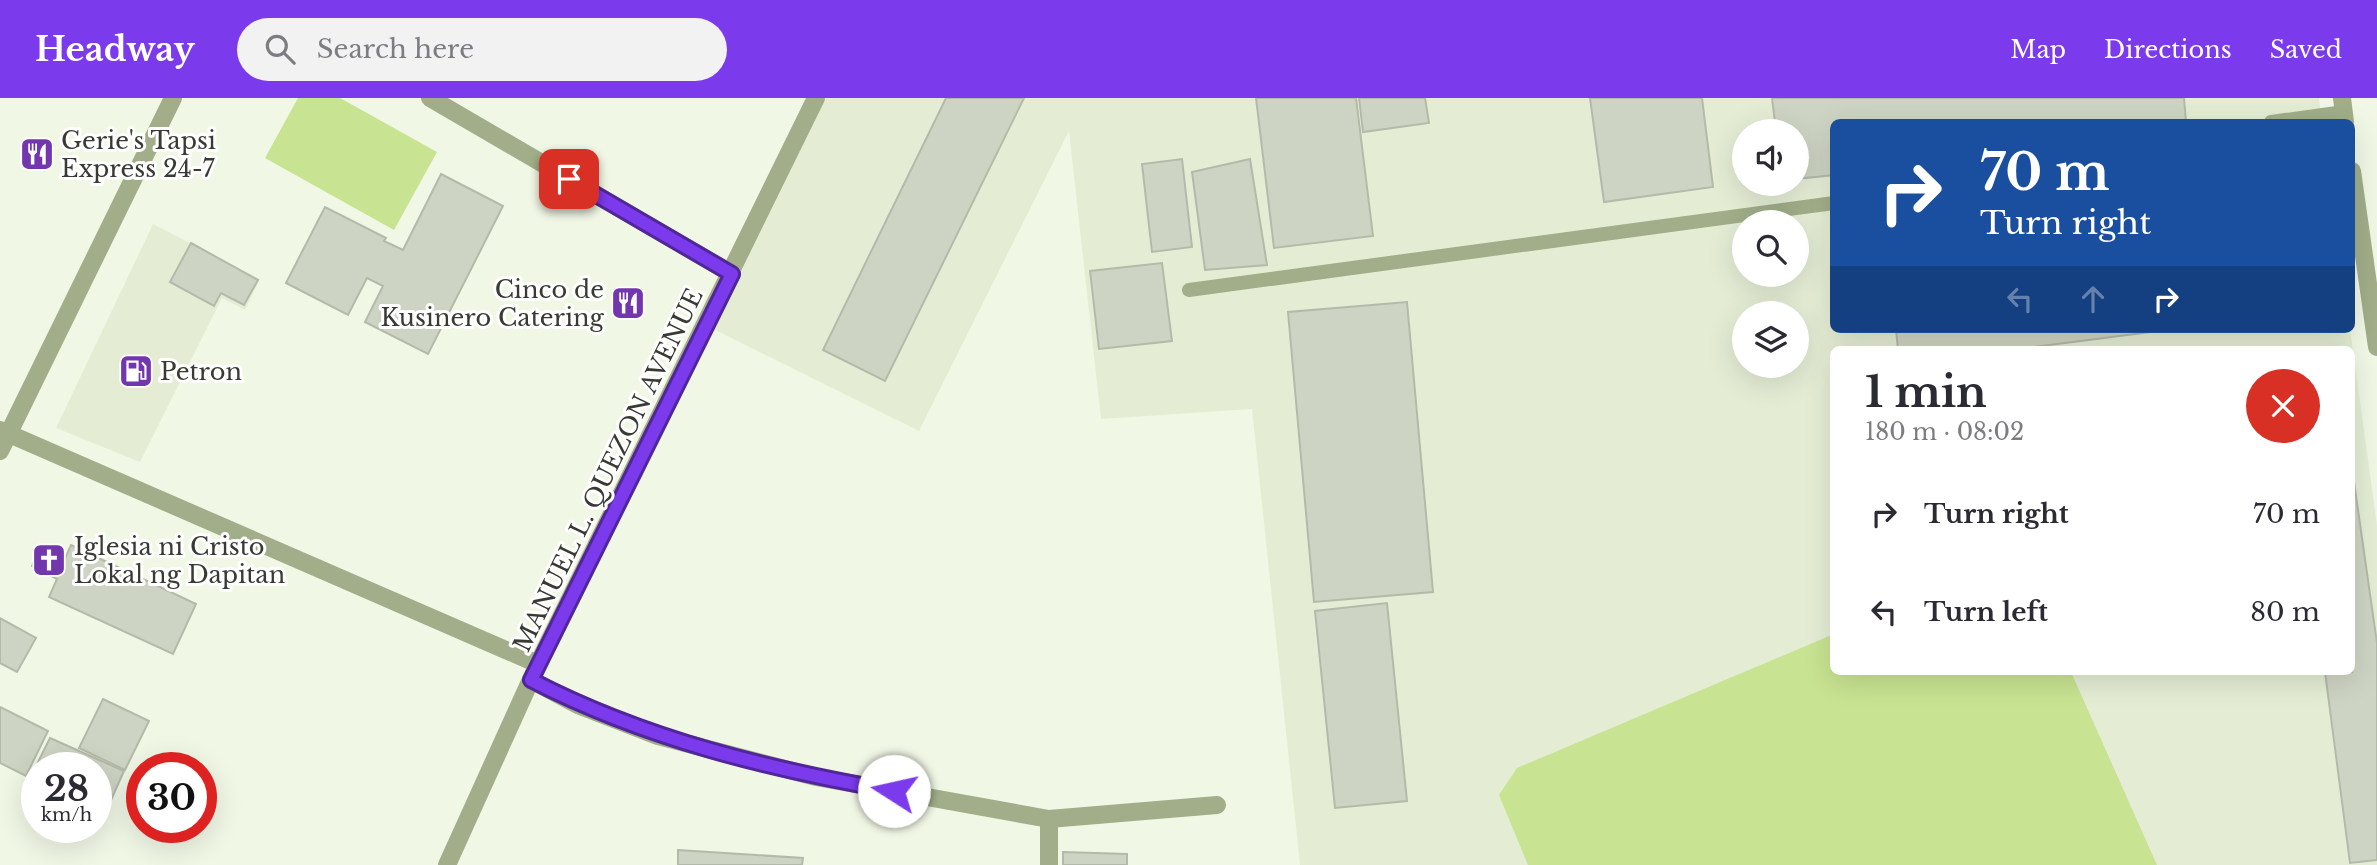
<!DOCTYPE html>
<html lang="en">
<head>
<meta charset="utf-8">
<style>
	:root { --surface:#fff; --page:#f2f2f3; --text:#2b2b33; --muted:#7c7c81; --accent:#7c3aed }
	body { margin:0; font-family:"Libre Baskerville",serif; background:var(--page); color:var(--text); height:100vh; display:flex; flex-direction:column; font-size:26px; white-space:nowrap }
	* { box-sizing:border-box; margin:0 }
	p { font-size:23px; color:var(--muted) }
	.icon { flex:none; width:38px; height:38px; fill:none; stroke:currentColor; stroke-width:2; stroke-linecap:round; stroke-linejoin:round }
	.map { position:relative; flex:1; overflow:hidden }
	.sheet { position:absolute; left:1830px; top:248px; width:525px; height:329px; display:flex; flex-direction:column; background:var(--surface); border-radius:10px; box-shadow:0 7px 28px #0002 }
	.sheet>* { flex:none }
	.banner { position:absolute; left:1830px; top:21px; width:525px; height:214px; border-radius:10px; box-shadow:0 7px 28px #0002; background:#1a4fa0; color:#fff; overflow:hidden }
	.controls { position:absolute; left:1732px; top:21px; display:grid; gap:14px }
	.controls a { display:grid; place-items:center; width:77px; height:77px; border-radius:50%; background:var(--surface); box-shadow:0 7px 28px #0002; font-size:35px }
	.speed { position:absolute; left:21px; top:654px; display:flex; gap:14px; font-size:35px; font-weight:700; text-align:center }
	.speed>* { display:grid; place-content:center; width:91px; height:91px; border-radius:50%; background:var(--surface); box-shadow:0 7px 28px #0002; line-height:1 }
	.speed small { font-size:18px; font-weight:400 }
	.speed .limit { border:10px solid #d22; background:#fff; color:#111 }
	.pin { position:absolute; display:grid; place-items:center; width:60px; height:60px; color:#fff; margin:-30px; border-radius:14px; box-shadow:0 4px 10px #0006 }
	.me { position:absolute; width:77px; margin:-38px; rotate:280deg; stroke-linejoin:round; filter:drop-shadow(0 0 5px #0008) }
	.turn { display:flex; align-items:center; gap:24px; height:147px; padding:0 35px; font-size:32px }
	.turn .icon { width:91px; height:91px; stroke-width:2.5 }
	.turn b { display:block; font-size:49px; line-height:60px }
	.lanes { display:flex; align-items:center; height:66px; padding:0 35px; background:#0003; justify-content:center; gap:35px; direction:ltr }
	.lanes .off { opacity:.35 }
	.round { display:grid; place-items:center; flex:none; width:74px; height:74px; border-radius:37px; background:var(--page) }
	.headline { display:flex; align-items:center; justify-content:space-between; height:119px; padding:0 35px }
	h1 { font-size:42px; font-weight:700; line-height:52px }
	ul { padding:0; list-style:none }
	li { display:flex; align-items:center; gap:21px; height:98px; padding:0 35px }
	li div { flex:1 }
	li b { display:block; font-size:26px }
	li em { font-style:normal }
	header { display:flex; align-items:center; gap:42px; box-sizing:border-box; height:98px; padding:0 35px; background:var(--accent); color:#fff }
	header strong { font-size:33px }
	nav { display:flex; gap:38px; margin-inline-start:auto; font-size:24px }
	.search { width:490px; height:63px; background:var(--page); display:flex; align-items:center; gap:18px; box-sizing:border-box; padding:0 24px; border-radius:38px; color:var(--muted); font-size:26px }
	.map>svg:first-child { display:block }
	.built { fill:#e4edd4; fill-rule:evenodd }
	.green { fill:#c8e391 }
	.building { fill:#ced4c3; stroke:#b4baa9; stroke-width:2 }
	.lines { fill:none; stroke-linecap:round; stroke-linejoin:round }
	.service { stroke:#a1ae89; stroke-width:14 }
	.minor { stroke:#a1ae89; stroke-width:18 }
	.tertiary { stroke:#a1ae89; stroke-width:18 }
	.route-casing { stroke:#51269a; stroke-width:18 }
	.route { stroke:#7c3aed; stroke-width:12 }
	.labels { text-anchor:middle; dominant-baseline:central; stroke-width:6; stroke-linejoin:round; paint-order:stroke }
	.poi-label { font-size:24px; fill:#383a33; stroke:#fff; text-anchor:start }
	.street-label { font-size:24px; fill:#383a33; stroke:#fff }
</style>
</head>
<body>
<header>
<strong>Headway</strong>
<div class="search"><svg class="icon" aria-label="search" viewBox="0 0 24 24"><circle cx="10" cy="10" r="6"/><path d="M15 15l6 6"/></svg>Search here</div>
<nav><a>Map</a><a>Directions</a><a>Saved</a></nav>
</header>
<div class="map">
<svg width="2377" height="767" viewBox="0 0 2377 767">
	<rect width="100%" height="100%" fill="#f1f7e5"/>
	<!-- built -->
	<g class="built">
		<path d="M826,0H2319L2322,24H1834V231H2350L2377,427V767H1300L1252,311L1101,321L1069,33L919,333L713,231ZM1745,33H1797V86H1745ZM1745,124H1797V177H1745ZM1745,215H1797V268H1745ZM1834,252H2352V574H1834Z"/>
		<polygon points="153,126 260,181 245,212 222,200 140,364 56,330"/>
	</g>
	<!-- green -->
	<g class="green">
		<polygon points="298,0 340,0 437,54 394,132 265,60"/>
		<polygon points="1834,536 1834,574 2071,574 2157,767 1528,767 1499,697 1517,670"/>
	</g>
	<!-- building -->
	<g class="building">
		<polygon points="946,0 1024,0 885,283 823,252"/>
		<polygon points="1256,0 1356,0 1373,138 1274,150"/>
		<polygon points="1359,0 1425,0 1429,25 1363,34"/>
		<polygon points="1590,0 1702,0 1713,89 1604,104"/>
		<polygon points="1772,0 2184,0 2186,24 1834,24 1834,77 1797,81 1797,33 1776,33"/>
		<polygon points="1182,61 1192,149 1152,154 1142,66"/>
		<polygon points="1250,61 1267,167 1205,172 1192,74"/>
		<polygon points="441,76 503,108 428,256 365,224 383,188 367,180 348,217 286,185 325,109 386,140 384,143 403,152"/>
		<polygon points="191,145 258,182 244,207 221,195 214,208 170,184"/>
		<polygon points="1162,165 1172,243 1099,251 1090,173"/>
		<polygon points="1407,204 1433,494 1314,504 1288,214"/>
		<polygon points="1896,231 2174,231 2011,252 1898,252"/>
		<polygon points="2352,370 2377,545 2377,762 2350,765 2325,574 2352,574"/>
		<polygon points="71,447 196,506 173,556 49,499 57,481 32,468 39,452 64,463"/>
		<polygon points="1387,505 1407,703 1335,710 1315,513"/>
		<polygon points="0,520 36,540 17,574 0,565"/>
		<polygon points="103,601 149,623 125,672 79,650"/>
		<polygon points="0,609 48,633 26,678 0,665"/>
		<polygon points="50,640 124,673 103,720 96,717 96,670 37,670 37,690 28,684"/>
		<polygon points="678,752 803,760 802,767 678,767"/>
		<polygon points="1063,754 1127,756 1127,767 1063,767"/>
	</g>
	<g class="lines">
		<!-- service -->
		<g class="service">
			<polyline points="2271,24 2344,14"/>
			<polyline points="1189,192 1834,105"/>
		</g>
		<!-- minor -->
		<g class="minor">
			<polyline points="430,0 732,176"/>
			<polyline points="0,332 538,566"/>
			<polyline points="0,353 173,0"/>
			<polyline points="531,582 578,607 658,638 816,679 1049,721 1217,707"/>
			<polyline points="1049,721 1049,767"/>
			<polyline points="447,767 538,566 816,0"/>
		</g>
		<!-- tertiary -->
		<g class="tertiary">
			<polyline points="2342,0 2345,24"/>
			<polyline points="2352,73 2377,249"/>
		</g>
	</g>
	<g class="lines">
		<!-- route casing -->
		<g class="route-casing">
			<path id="route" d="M569,81L732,176L531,582C645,641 768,671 894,693"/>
		</g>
		<!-- route -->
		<use href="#route" class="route"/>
	</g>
	<!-- icons -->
	<defs>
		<g id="restaurant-square" transform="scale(1.75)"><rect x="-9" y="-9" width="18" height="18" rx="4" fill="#7237ad" stroke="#fff"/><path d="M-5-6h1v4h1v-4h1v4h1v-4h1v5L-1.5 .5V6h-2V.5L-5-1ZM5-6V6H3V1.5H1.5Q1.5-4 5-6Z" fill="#fff"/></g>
		<g id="fuel-square" transform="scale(1.75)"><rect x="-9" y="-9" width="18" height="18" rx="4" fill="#7237ad" stroke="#fff"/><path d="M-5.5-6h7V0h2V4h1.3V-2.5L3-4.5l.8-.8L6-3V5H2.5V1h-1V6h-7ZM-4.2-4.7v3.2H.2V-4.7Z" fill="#fff"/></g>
		<g id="church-square" transform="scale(1.75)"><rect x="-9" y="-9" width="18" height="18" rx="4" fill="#7237ad" stroke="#fff"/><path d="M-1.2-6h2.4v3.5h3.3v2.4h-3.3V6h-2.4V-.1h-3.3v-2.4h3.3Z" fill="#fff"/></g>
	</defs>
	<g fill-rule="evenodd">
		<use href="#restaurant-square" x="37" y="56"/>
		<use href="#restaurant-square" x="628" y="205"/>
		<use href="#fuel-square" x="136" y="273"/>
		<use href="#church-square" x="49" y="462"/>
	</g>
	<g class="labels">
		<!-- poi labels -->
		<g class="poi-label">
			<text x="61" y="42">Gerie's Tapsi<tspan x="61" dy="28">Express 24-7</tspan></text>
			<text x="604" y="191" text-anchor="end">Cinco de<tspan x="604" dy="28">Kusinero Catering</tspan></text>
			<text x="160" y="273">Petron</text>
			<text x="74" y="448">Iglesia ni Cristo<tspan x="74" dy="28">Lokal ng Dapitan</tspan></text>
		</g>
		<!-- street labels -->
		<g class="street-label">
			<text transform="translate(608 372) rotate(-64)">MANUEL L. QUEZON AVENUE</text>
		</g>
	</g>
</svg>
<div class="controls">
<a><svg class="icon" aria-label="sound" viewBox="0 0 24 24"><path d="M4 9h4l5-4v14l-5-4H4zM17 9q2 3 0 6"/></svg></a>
<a><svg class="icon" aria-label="search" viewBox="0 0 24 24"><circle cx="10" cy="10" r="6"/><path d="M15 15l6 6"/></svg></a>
<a><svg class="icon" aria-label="layers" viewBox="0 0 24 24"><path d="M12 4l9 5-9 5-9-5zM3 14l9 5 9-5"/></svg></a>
</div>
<div class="speed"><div>28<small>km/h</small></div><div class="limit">30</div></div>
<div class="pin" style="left:569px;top:81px;background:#d93025"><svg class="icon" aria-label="arrive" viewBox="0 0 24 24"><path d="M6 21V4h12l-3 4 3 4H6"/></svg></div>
<svg class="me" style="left:894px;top:693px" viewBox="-20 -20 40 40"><circle r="19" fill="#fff"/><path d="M0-13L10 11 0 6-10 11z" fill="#7c3aed"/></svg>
<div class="banner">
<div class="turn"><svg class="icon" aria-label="right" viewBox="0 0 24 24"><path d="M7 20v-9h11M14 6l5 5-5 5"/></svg><div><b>70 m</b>Turn right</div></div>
<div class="lanes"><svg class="icon off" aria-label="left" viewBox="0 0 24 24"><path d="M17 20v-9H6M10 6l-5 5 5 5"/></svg><svg class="icon off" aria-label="ahead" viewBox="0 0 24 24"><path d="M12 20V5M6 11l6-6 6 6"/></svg><svg class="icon" aria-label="right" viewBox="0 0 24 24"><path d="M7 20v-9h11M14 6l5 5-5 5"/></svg></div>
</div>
<section class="sheet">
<div class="headline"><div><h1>1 min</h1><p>180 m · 08:02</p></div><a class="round" style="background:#d93025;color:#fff"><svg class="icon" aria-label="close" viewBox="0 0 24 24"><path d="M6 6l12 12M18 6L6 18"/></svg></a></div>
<ul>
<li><svg class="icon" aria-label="right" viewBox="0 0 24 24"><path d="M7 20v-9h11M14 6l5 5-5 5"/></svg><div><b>Turn right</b></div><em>70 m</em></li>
<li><svg class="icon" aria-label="left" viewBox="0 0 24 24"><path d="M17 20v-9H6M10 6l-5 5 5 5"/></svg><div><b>Turn left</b></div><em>80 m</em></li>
</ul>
</section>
</div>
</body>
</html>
